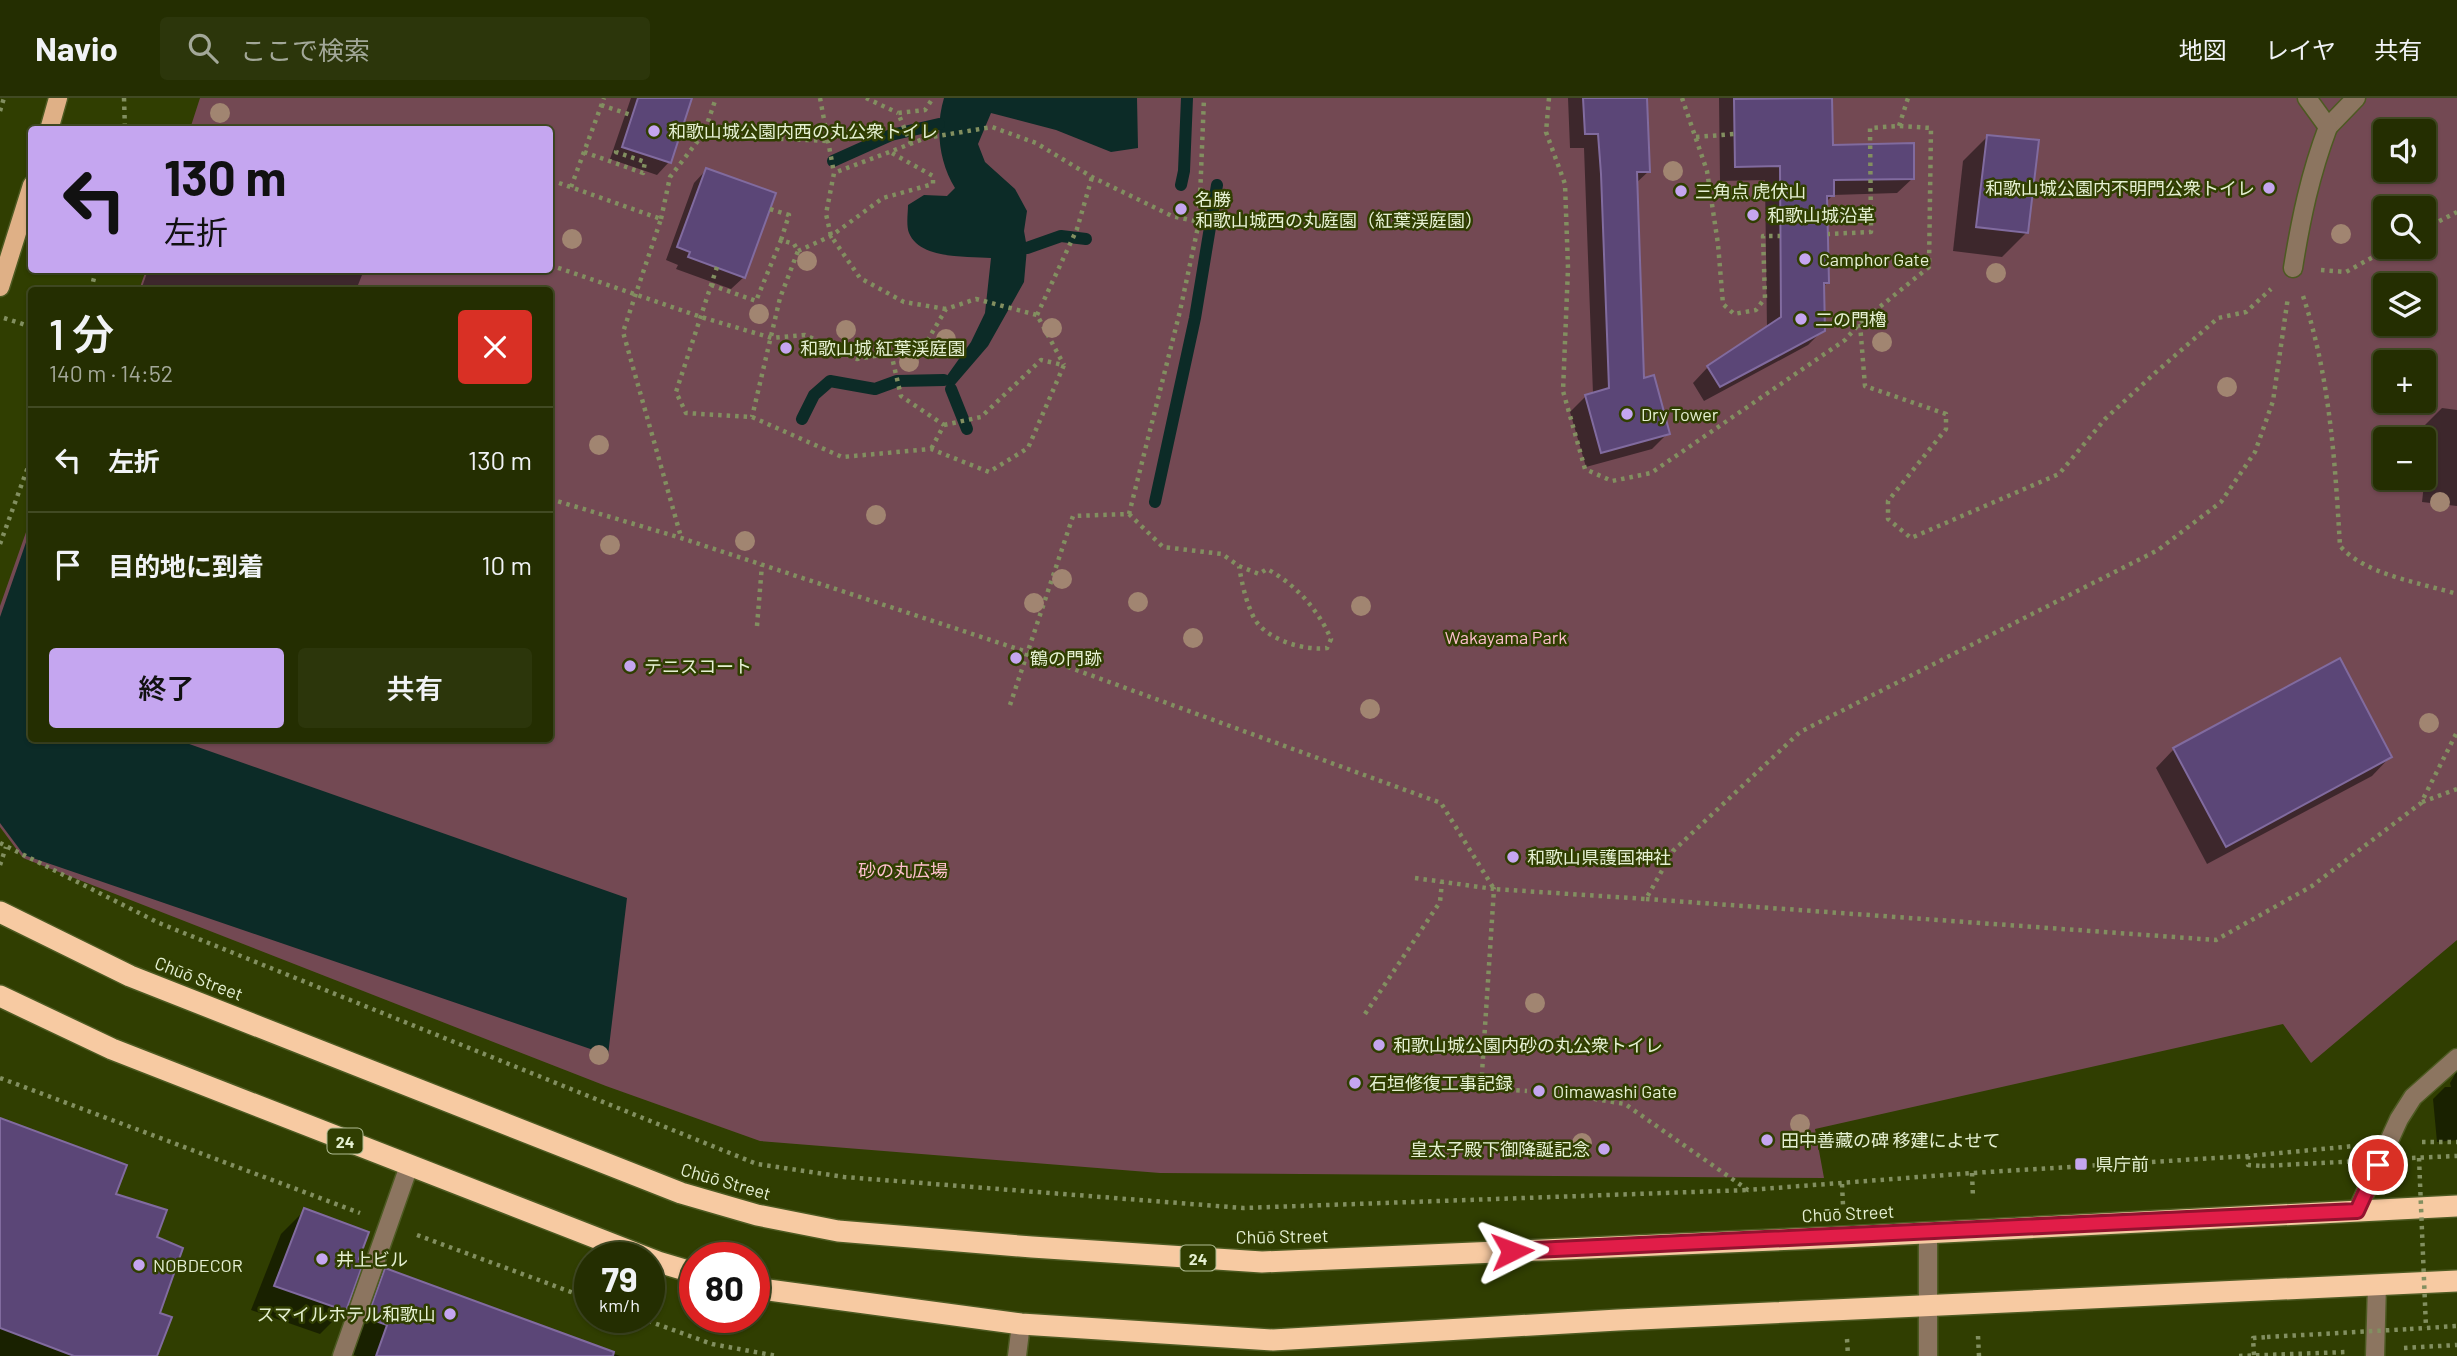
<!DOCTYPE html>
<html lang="ja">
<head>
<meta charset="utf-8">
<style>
	:root { --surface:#242e01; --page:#2c360b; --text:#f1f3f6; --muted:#a3a899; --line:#414a23; --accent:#c5a6f0 }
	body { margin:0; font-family:Barlow,"Noto Sans JP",sans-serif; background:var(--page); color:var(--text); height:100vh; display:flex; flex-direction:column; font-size:26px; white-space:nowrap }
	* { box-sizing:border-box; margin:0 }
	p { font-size:23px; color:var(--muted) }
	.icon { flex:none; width:38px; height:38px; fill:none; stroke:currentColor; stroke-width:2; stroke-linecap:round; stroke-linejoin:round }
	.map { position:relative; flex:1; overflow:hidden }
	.panel { position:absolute; left:28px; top:189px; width:525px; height:455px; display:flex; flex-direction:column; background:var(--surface); border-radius:7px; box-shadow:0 2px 5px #0004,0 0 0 2px var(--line) }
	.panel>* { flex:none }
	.banner { position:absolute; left:28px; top:28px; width:525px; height:147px; border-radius:7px; box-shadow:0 2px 5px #0004,0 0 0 2px var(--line); background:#c5a6f0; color:#111; overflow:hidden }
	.fabs { position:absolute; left:2373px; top:21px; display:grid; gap:14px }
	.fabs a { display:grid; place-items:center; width:63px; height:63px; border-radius:7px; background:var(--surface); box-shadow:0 2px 5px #0004,0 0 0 2px var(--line); font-size:35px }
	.speed { position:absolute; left:574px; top:1144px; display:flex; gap:14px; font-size:35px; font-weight:700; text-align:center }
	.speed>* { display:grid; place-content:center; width:91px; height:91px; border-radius:50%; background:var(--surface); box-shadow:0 2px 5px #0004,0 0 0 2px var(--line); line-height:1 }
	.speed small { font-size:18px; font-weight:400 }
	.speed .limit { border:10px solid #d22; background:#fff; color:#111 }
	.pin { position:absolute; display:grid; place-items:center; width:60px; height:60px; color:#fff; margin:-30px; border:4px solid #fff; border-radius:50%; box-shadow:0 2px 7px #0007 }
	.me { position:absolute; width:77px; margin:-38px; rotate:87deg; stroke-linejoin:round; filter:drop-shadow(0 0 5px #0008) }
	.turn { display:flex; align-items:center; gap:24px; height:147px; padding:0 21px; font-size:32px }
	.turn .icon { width:91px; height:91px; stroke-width:2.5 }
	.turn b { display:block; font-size:49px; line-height:60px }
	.round { display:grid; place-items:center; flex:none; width:74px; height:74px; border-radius:7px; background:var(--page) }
	.summary { display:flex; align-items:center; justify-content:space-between; height:119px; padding:0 21px }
	h1 { font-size:42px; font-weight:600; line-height:52px }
	.primary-button { display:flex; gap:14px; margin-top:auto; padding:14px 21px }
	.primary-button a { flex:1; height:80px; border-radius:7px; background:var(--accent); color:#111; font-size:28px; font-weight:600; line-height:80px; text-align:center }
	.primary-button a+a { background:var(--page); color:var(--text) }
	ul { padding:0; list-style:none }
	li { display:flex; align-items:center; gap:21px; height:105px; padding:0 21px; border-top:2px solid var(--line) }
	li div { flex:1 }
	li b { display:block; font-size:26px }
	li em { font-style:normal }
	header { display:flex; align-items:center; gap:42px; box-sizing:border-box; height:98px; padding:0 35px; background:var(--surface); border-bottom:2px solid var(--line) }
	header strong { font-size:33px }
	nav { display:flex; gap:38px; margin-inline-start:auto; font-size:24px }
	.search { width:490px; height:63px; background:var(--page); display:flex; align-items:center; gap:18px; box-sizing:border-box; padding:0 24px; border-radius:7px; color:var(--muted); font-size:26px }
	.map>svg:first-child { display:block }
	.green { fill:#734953; fill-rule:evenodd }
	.water { fill:#0c2b27 }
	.shadow { fill:#0007 }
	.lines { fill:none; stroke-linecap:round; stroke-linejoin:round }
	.stream { stroke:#0c2b27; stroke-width:12 }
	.building { fill:#5b4677; stroke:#816b9f; stroke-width:2 }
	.minor-casing { stroke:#4d5a22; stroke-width:21 }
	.major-casing { stroke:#4d5a22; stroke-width:21 }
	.highway-casing { stroke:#4d5a22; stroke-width:24 }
	.path { stroke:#828f60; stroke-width:4.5; stroke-dasharray:3.5 5; stroke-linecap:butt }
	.minor { stroke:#8c7560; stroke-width:18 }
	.major { stroke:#dfb086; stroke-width:18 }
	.highway { stroke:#f7caa2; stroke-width:21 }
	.path-bridge { stroke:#828f60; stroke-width:4.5; stroke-dasharray:3.5 5; stroke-linecap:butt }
	.tree { fill:#a18571 }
	.route-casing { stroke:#92132f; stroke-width:18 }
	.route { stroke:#e11d48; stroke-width:12 }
	.poi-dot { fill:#c5a6f0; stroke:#303e01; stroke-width:2.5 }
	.labels { text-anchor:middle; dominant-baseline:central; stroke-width:5; stroke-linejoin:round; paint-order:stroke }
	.shield { fill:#303e01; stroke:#afbb93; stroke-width:2 }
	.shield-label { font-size:16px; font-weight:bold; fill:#e5f0d2 }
	.poi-label { font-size:18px; fill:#e5f0d2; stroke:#303e01; text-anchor:start }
	.park-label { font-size:18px; fill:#fdbfcd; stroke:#303e01 }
	.street-label { font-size:18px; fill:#e5f0d2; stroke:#303e01 }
</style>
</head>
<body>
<header>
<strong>Navio</strong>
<div class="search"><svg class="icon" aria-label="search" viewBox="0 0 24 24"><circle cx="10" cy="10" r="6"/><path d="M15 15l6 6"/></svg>ここで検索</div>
<nav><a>地図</a><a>レイヤ</a><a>共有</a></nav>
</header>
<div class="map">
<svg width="2457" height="1258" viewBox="0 0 2457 1258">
	<rect width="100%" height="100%" fill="#303e01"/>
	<!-- green -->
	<path class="green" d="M200,0H2457V842L2311,965L2283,926L1815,1031L1824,1080L1160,1075L760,1043L606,988L23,760L0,729V508L31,420L32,640H550V192H139L146,172H550V32L190,31ZM2385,33H2424V72H2385ZM2385,110H2424V149H2385ZM2385,187H2424V226H2385ZM2385,264H2424V303H2385ZM2385,341H2424V380H2385Z"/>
	<!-- water -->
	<g class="water">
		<path d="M944,0H1137L1138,50L1111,54L1056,32L991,15L978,46L985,64L1015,91L1027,113L1024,133L1027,150L1024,184L988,248L951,291L944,282L971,244L985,215L991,160C968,158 920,162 909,135C906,127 908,115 908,107L924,97L947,98L955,90C939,64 935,30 944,0Z"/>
		<polygon points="31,430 32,640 175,641 627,800 608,957 24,757 0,725 0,519"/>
	</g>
	<!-- shadow -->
	<g class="shadow">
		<polygon points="631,0 682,0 669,64 657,77 610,61"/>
		<polygon points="1568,0 1645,0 1649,73 1635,86 1642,283 1668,335 1652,351 1586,369 1570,314 1586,298 1593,296 1584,50 1570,50"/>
		<polygon points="1719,0 1830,0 1831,48 1913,80 1897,95 1833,97 1825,105 1827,185 1823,189 1823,232 1808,247 1704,303 1693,285 1708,269 1767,231 1765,82 1720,83"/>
		<polygon points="1987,39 2026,135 2002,159 1953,153 1963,63"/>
		<polygon points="706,72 744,179 731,191 676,171 678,167 666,162 694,85"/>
		<polygon points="148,172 364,172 356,192 141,192"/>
		<polygon points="2442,310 2457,312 2457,408 2422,404 2427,359 2424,359 2425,327"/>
		<polygon points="2174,651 2390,659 2372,678 2207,766 2156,670"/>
		<polygon points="2457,973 2457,1042 2437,1044 2433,1001 2445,989 2451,989 2450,985"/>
		<polygon points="0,1022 114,1097 155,1140 158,1216 156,1258 0,1258"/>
		<polygon points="305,1112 357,1162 344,1212 320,1236 251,1212 281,1136"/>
		<polygon points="385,1172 620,1258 357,1258 337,1251 354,1204"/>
	</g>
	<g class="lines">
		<!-- stream -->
		<g class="stream">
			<polyline points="833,63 891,37 939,26"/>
			<polyline points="1181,87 1184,73 1187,0"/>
			<polyline points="1027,150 1061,138 1086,141"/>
			<polyline points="951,291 967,331"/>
			<polyline points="802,321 814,297 830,283 875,291 897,283 944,282"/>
			<polyline points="1155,404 1195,220 1217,87"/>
		</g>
	</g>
	<!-- building -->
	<g class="building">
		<polygon points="638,0 692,0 671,65 622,49"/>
		<polygon points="1583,0 1647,0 1650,74 1637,74 1644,280 1654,277 1670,336 1601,355 1585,297 1609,290 1601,76 1598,36 1585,36"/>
		<polygon points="1832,0 1833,47 1914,45 1914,81 1834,82 1834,98 1827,98 1829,185 1824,185 1825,233 1720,289 1707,268 1781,219 1780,68 1735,69 1734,1"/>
		<polygon points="1987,37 2039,42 2028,135 1976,129"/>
		<polygon points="706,70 776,95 745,180 688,159 690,154 677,149"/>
		<polygon points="2340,560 2392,659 2226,749 2173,650"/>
		<polygon points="0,1020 127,1067 116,1096 167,1112 157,1139 183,1150 160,1215 172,1219 157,1258 74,1258 0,1230"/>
		<polygon points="304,1110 369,1134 359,1161 364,1163 346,1213 274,1188"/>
		<polygon points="385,1170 614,1254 613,1258 376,1258 387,1227 367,1220"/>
	</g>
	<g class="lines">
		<!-- minor casing -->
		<g class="minor-casing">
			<g id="minor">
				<polyline points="2328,29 2356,0"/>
				<path d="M2293,170C2301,120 2310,77 2328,29L2307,0"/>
				<polyline points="2357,1113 2399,1021 2413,999 2457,960"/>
				<polyline points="1928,1134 1928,1258"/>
				<polyline points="342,1258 409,1068"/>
				<polyline points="1017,1258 1021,1226"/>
				<polyline points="2375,1258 2377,1187"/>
			</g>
		</g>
		<!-- major casing -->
		<g class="major-casing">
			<g id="major">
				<polyline points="49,32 58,0"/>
				<polyline points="0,189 32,87"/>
			</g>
		</g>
		<!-- highway casing -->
		<g class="highway-casing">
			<g id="highway">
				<polyline points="0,814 130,878 681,1095 757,1117 838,1133 1032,1149 1262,1164 1844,1139 2457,1108"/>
				<polyline points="0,898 112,951 658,1164 695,1175"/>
				<polyline points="754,1190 1021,1226 1273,1242 1618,1222 2457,1183"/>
			</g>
		</g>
		<!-- path -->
		<g class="path">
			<polyline points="124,0 125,32"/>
			<polyline points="820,0 834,75"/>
			<polyline points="866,0 898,15"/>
			<polyline points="1549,0 1546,34 1565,86 1568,170 1563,293 1585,371 1612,383 1651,375 1845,242 1860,225 1929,169 1931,30 1899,28 1870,30 1871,134 1828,136"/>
			<polyline points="1682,0 1707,73 1718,146 1723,206 1734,216 1756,212 1765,200 1763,138 1780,138"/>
			<polyline points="601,7 631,17"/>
			<polyline points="0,13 4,0"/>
			<polyline points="1899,28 1908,0"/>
			<polyline points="1696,39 1734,36"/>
			<polyline points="763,40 828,43"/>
			<polyline points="911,46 898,15 925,12 933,0"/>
			<polyline points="584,54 643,75 645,64 616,54 618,50"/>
			<polyline points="559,85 661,121 623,234 681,439"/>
			<polyline points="571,89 604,0"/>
			<polyline points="770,111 789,117 781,142"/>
			<polyline points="661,121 670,79 704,35 716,0"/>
			<polyline points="2424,131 2457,114"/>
			<polyline points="798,153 831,138 883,100 933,86 933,78 890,54"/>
			<polyline points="550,167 701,219 772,240 805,237 857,261 923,250 946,211 976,201 1037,217 1064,267"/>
			<polyline points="717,169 676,294 686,315 752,319 842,359 931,351 989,374 1028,350 1064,267"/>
			<polyline points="2321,172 2346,174 2391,149"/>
			<polyline points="711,187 756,203 781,142 794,146 798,153 780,200 752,319"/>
			<polyline points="91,192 96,172"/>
			<path d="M2303,198C2330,279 2335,364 2340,448C2365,477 2422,485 2457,496"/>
			<polyline points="946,211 904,204 860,180 831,138 826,116 834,75 926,40 992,29 1036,45 1092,79 1172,118 1199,124"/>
			<polyline points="1037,217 1077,131 1092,79"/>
			<polyline points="4,220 32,229"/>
			<polyline points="1860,226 1865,288 1946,316 1946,331 1888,403 1888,421 1911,440 2059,376 2105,321 2155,275 2218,220 2246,214 2271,191"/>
			<polyline points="891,255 901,298 944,327 931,351"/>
			<polyline points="944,327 981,319 1041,262 1063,267"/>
			<polyline points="550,401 681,440 1027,554 1441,705 1494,791 1646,801 1673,753 1800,634 2158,452 2221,404 2255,354 2273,303 2288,199"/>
			<path d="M1129,416L1163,449L1222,456L1239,468L1259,476L1267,471C1295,486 1318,511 1331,541L1327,550C1305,553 1266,542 1254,520C1246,504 1242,486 1239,468"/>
			<polyline points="0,446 32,358"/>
			<polyline points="757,528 762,467"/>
			<polyline points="1010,607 1073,418 1129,416 1180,213 1199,124 1204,0"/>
			<polyline points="2422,704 2457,691"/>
			<polyline points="0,745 159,825 757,1066 844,1079 1243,1110 1748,1092"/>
			<polyline points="0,767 6,749"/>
			<polyline points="1415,780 1494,791 1481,990 1527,993"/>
			<polyline points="1646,801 2216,842 2312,788 2421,705 2457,634"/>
			<polyline points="1365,916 1440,804 1442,784"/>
			<polyline points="0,980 360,1115"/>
			<polyline points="1552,994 1625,1006 1748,1092 1972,1075 2248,1058 2354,1048"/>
			<polyline points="2422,1044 2457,1044"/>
			<polyline points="2248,1058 2248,1067 2262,1068"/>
			<polyline points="2412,1060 2457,1058"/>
			<polyline points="1972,1075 1973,1100"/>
			<polyline points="1842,1086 1843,1107"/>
			<polyline points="417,1137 590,1201"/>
			<polyline points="640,1220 712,1246 777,1258"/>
			<polyline points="2410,1231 2457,1228"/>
			<polyline points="1978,1238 1979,1258"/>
			<polyline points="1847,1241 1848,1258"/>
			<polyline points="2404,1250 2457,1247"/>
			<polyline points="2254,1257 2253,1240 2267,1239"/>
			<polyline points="2239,1258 2347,1254"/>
		</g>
		<!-- minor -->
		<use href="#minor" class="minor"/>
		<!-- major -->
		<use href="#major" class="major"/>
		<!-- highway -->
		<use href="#highway" class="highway"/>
		<!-- path-bridge -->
		<g class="path-bridge">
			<polyline points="2419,1060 2426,1230"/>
			<polyline points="2262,1068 2400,1061"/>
			<polyline points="2267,1239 2410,1231"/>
		</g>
	</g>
	<!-- trees -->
	<g class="tree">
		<circle cx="220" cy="15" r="10"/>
		<circle cx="1673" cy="73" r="10"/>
		<circle cx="2341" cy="136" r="10"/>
		<circle cx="572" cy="141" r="10"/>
		<circle cx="807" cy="163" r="10"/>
		<circle cx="1996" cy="175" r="10"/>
		<circle cx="759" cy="216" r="10"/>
		<circle cx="1052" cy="230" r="10"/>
		<circle cx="846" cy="232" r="10"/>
		<circle cx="946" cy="241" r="10"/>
		<circle cx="1882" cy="244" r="10"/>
		<circle cx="909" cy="264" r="10"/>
		<circle cx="2227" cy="289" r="10"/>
		<circle cx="599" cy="347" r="10"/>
		<circle cx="2440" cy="404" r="10"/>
		<circle cx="876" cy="417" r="10"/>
		<circle cx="745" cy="443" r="10"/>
		<circle cx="610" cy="447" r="10"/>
		<circle cx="1062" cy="481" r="10"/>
		<circle cx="1138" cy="504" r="10"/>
		<circle cx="1034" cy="505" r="10"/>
		<circle cx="1361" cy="508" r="10"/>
		<circle cx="1193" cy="540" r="10"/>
		<circle cx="1370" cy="611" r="10"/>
		<circle cx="2429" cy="625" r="10"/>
		<circle cx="1535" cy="905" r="10"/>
		<circle cx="599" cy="957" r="10"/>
		<circle cx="1800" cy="1026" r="10"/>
		<circle cx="1582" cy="1045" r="10"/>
	</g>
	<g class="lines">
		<!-- route casing -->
		<g class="route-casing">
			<polyline id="route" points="1512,1153 2357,1113 2378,1067"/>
		</g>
		<!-- route -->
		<use href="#route" class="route"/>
	</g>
	<!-- markers -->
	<g class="poi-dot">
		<circle cx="654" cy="33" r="7"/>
		<circle cx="2269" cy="90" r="7"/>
		<circle cx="1681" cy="93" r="7"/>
		<circle cx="1181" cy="111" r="7"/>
		<circle cx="1753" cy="117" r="7"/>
		<circle cx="1805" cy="161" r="7"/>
		<circle cx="1801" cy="221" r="7"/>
		<circle cx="786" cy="250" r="7"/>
		<circle cx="1627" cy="316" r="7"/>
		<circle cx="1016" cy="560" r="7"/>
		<circle cx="630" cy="568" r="7"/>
		<circle cx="1513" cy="759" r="7"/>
		<circle cx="1379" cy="947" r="7"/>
		<circle cx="1355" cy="985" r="7"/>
		<circle cx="1539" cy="993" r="7"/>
		<circle cx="1767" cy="1042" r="7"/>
		<circle cx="1604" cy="1051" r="7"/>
		<rect x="2074" y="1059" width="14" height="14" rx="3.5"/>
		<circle cx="322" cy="1161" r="7"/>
		<circle cx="139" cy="1167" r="7"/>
		<circle cx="450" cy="1216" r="7"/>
	</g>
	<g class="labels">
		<!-- shield labels -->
		<g class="shield">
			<rect x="327.5" y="1030.5" width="35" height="25" rx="5"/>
			<rect x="1180.5" y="1147.5" width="35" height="25" rx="5"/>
		</g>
		<g class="shield-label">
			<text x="345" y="1043">24</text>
			<text x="1198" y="1160">24</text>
		</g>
		<!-- poi labels -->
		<g class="poi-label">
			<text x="668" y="33">和歌山城公園内西の丸公衆トイレ</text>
			<text x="2255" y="90" text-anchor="end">和歌山城公園内不明門公衆トイレ</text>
			<text x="1695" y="93">三角点 虎伏山</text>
			<text x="1195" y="101">名勝<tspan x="1195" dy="21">和歌山城西の丸庭園（紅葉渓庭園）</tspan></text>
			<text x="1767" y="117">和歌山城沿革</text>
			<text x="1819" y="161">Camphor Gate</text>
			<text x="1815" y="221">二の門櫓</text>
			<text x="800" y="250">和歌山城 紅葉渓庭園</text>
			<text x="1641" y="316">Dry Tower</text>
			<text x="1030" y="560">鶴の門跡</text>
			<text x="644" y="568">テニスコート</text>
			<text x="1527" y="759">和歌山県護国神社</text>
			<text x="1393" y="947">和歌山城公園内砂の丸公衆トイレ</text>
			<text x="1369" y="985">石垣修復工事記録</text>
			<text x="1553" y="993">Oimawashi Gate</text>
			<text x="1781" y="1042">田中善藏の碑 移建によせて</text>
			<text x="1590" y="1051" text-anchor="end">皇太子殿下御降誕記念</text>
			<text x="2095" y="1066">県庁前</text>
			<text x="336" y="1161">井上ビル</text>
			<text x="153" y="1167">NOBDECOR</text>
			<text x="436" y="1216" text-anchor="end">スマイルホテル和歌山</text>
		</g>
		<!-- park labels -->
		<g class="park-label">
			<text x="1506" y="539">Wakayama Park</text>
			<text x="903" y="772">砂の丸広場</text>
		</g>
		<!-- street labels -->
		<g class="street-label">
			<text transform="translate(199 880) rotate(21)">Chūō Street</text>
			<text transform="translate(726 1083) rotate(16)">Chūō Street</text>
			<text transform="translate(1848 1115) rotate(-3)">Chūō Street</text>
			<text transform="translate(1282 1138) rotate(-1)">Chūō Street</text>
		</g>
	</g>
</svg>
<div class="fabs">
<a><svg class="icon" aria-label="sound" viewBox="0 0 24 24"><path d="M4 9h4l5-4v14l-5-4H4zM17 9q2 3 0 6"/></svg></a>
<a><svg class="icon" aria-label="search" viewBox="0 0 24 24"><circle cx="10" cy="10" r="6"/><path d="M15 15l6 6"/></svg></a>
<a><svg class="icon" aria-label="layers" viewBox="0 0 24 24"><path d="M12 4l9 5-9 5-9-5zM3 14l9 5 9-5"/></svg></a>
<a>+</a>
<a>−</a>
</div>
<div class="speed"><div>79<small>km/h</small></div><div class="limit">80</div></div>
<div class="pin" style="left:2378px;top:1067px;background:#d93025"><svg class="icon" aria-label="arrive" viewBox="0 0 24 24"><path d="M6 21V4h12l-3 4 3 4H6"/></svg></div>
<svg class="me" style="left:1512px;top:1153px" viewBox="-20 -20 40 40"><path d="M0-17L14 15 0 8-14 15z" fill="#e11d48" stroke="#fff" stroke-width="4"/></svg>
<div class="banner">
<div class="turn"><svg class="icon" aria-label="left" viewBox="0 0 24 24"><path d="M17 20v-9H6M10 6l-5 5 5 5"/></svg><div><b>130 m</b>左折</div></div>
</div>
<section class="panel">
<div class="summary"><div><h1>1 分</h1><p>140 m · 14:52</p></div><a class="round" style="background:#d93025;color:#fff"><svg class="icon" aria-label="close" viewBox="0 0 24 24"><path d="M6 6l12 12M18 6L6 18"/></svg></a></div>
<ul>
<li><svg class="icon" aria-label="left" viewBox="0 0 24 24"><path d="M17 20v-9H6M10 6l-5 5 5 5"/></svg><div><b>左折</b></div><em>130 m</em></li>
<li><svg class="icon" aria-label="arrive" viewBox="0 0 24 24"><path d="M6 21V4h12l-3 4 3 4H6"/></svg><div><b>目的地に到着</b></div><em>10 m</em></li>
</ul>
<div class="primary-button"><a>終了</a><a>共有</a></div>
</section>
</div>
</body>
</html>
